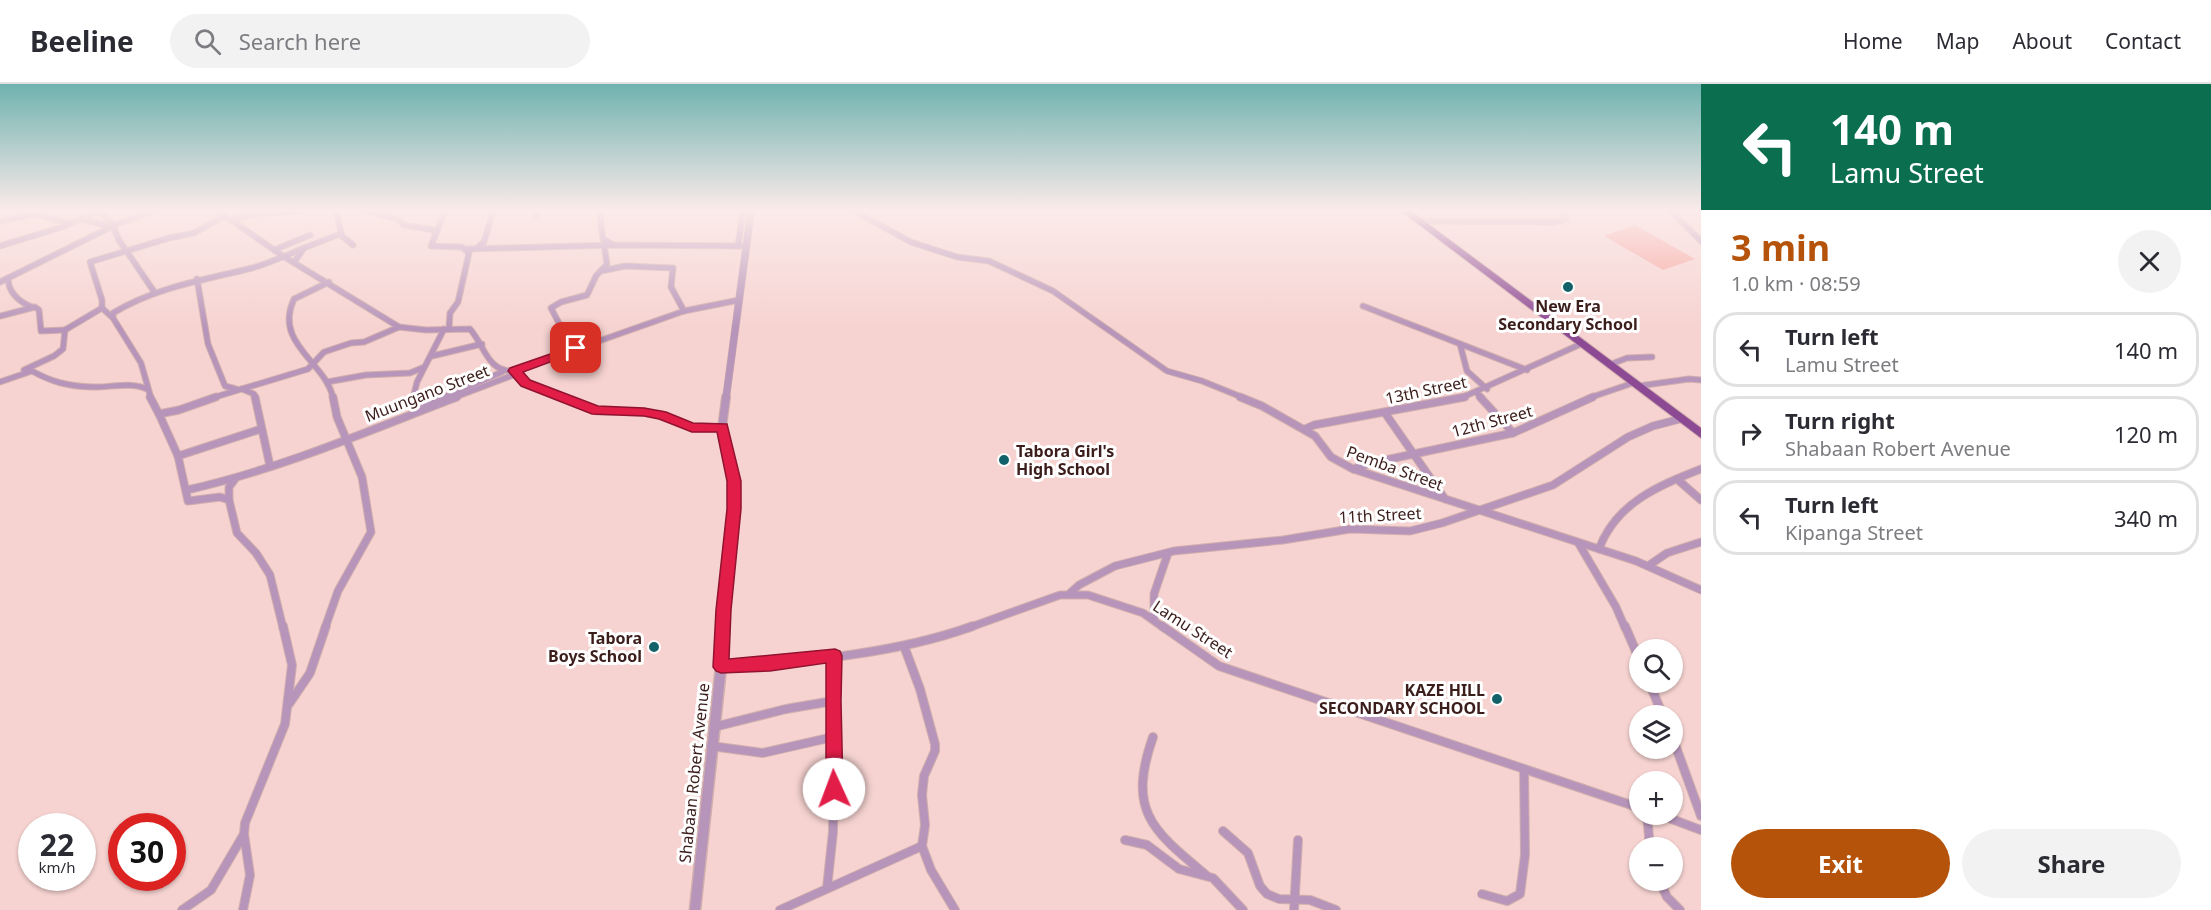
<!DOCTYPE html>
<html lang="en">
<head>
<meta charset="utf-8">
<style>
	:root { --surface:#fff; --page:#f2f2f3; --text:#2b2b33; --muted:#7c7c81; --line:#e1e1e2; --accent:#b45309 }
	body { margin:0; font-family:"Noto Sans",sans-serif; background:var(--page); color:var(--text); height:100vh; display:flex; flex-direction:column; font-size:22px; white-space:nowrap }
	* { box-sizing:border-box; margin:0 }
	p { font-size:20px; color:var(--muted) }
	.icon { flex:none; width:33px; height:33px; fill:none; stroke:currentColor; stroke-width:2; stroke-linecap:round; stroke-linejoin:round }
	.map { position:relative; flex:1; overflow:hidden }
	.sheet { display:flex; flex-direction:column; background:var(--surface); width:510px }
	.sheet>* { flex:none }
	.banner { background:#0b6e4f; color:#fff; overflow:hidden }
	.buttons { position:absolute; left:1629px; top:555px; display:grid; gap:12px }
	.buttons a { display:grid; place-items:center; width:54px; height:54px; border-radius:50%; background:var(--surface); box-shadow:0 2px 4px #0004; font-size:30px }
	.speed { position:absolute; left:18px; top:729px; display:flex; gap:12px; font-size:30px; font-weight:700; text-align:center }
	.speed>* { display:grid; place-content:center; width:78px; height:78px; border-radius:50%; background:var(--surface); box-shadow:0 2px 4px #0004; line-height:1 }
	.speed small { font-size:15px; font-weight:400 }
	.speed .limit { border:9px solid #d22; background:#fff; color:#111 }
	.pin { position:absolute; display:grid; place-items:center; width:51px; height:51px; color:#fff; margin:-26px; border-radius:12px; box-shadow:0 3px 9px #0006 }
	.me { position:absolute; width:66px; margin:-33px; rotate:358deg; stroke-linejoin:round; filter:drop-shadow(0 0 4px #0008) }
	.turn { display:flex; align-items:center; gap:21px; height:126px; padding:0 30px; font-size:27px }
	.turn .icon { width:78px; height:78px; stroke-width:2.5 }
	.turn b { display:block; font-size:42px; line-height:51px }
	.round { display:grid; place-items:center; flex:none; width:63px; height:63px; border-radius:32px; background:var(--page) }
	.head { display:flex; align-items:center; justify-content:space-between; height:102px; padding:0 30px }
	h1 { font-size:36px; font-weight:700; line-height:45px; color:var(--accent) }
	.action { display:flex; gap:12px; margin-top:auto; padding:12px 30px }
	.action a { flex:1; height:69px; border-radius:36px; background:var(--accent); color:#fff; font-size:24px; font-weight:700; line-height:69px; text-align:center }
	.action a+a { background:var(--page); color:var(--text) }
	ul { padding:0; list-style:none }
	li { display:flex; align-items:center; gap:18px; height:75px; margin:0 12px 9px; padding:0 18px; border:3px solid var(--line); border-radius:24px }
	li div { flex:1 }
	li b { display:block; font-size:22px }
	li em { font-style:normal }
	header { display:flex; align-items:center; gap:36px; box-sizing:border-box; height:84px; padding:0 30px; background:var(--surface); border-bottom:2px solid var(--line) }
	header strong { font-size:28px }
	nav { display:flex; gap:33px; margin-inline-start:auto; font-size:21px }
	.search { width:420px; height:54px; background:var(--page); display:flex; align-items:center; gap:15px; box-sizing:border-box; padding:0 21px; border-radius:33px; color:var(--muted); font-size:22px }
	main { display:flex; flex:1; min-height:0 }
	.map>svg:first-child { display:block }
	.green { fill:#f6a19b }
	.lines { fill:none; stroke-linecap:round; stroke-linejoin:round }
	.minor-far2-casing { stroke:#d1afad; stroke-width:7 }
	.minor-far1-casing { stroke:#d1afad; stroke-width:9 }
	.minor-casing { stroke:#d1afad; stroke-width:10 }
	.tertiary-far2-casing { stroke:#d1afad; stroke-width:8 }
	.tertiary-far1-casing { stroke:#d1afad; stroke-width:10 }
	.tertiary-casing { stroke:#d1afad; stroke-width:13 }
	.trunk-casing { stroke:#d1afad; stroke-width:2 }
	.minor-far2 { stroke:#b795ba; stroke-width:5 }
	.minor-far1 { stroke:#b795ba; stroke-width:7 }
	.minor { stroke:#b795ba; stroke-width:8 }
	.tertiary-far2 { stroke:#b795ba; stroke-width:7 }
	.tertiary-far1 { stroke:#b795ba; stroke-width:8 }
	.tertiary { stroke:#b795ba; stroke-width:10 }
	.trunk { fill:#8d4a94; fill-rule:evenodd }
	.route { fill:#e11d48; stroke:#92132f; stroke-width:1.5 }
	.poi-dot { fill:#136269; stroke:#fefefe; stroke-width:2 }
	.labels { text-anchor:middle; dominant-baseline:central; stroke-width:6; stroke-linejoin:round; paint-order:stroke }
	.poi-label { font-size:16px; font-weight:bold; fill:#3b1d1b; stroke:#fefefe; text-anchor:end }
	.street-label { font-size:16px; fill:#3b1d1b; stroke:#fefefe }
</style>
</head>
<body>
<header>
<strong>Beeline</strong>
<div class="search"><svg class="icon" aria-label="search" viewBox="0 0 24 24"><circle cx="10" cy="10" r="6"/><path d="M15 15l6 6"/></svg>Search here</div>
<nav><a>Home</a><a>Map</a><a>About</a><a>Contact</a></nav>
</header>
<main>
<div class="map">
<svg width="1701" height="826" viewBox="0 0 1701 826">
	<rect width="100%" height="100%" fill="#f6d3d1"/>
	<!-- green -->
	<polygon class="green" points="1635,141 1695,175 1663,186 1604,152"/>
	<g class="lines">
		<!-- minor-far2 casing -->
		<g class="minor-far2-casing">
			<g id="minor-far2">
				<polyline points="102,127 105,133 115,141"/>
				<path d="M218,127L283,172L399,243L426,246L470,245C485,262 487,288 514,287L684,227L739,216"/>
				<polyline points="336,127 342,152 353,161"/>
				<polyline points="368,127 399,136 404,141 434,146 435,150"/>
				<polyline points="445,127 431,162 462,163 469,169 458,218 450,229 449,244"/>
				<polyline points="602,127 600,133 603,155 612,160"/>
				<polyline points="854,127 911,158 957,173 989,177 1053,207 1167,287 1202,297 1244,314"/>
				<polyline points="1671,127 1701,157"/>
				<polyline points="536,132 538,127"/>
				<polyline points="82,135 112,143"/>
				<polyline points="230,136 253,130 298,127"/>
				<polyline points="0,137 35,130 68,139"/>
				<polyline points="1418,137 1556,138 1566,135 1562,127"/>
				<polyline points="113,142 119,156 155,209"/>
				<polyline points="0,162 62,143 101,127"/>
				<polyline points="738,162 743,127"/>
				<polyline points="478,163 484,158 493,127"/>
				<polyline points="467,165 614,161 747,162"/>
				<polyline points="274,166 310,151"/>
				<polyline points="295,177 304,164 340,150"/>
				<polyline points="601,187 625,182 673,184 671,203 684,227"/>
				<path d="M8,194C8,208 19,218 32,223"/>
				<polyline points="197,195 208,260 225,302 236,305"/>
				<polyline points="0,198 115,141 153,127"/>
				<path d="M329,198L294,215C273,260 326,278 333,314"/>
				<polyline points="1363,222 1527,286"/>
				<polyline points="0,232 35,223 39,226 41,247 65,246"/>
				<polyline points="113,234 102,224 102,216 90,178 169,154 194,149 225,132"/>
				<polyline points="1460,260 1467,287 1487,305"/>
				<polyline points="576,264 563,247 551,224 561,218 587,211 596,192 607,180 604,161"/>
				<polyline points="432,272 482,260"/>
				<polyline points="1609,281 1627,274 1652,273"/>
				<polyline points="24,286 54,272 63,265 65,246 102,224"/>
				<polyline points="514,287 526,299 565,314"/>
				<path d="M0,298L32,287C52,298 67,302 91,303C109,304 130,297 147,305"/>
				<polyline points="327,298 366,291 410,289 422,284"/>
				<polyline points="1638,302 1689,295 1701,296"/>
				<polyline points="242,305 254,310 255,314"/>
				<polyline points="1477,309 1482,314"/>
				<polyline points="451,313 459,307 502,288"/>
				<path d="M151,314L141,279L113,234V229C156,203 204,196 252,184C270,179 287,171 304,164"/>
				<polyline points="212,314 308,285 324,268 351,259 364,258 399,243"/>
				<polyline points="413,314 417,298 444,245"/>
				<polyline points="439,314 453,310"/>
				<polyline points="453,314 516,290"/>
				<polyline points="1461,314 1581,260"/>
				<polyline points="1589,314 1633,299"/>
			</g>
		</g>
		<!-- minor-far1 casing -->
		<g class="minor-far1-casing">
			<g id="minor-far1">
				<polyline points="150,313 159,330 179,326 216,313"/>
				<polyline points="255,313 270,382"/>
				<polyline points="413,313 412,318 420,320 444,313"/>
				<polyline points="561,313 597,327 644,328 662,331 692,344 722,344"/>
				<polyline points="1240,313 1262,322 1315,352 1331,373 1353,385 1636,477 1701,506"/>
				<polyline points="1480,313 1513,349"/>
				<polyline points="1385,329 1445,415"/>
				<polyline points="159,330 178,372 188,417 220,413 229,416 237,449 256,469 270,491 283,544"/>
				<polyline points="1305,345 1314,341 1465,313"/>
				<polyline points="178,372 261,345"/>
				<polyline points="1353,385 1371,379 1513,349 1593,313"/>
				<polyline points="1677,395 1701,416"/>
				<path d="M187,406C280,385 368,347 457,313"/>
				<polyline points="229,416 229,403 235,395"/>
				<polyline points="1579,460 1616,523 1625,544"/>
				<path d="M1599,465C1616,419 1658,402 1701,385"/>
				<polyline points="1648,482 1667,469 1701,458"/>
				<polyline points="1069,510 1079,501 1115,482 1174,467 1283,456 1350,445 1410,447 1442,439 1553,401 1628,353 1653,342 1680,335"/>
				<polyline points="1154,536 1154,510 1168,469"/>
				<polyline points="325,544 338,507 371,448 362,393 337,333 333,313"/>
				<polyline points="968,544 1060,511 1088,511 1143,529 1164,544"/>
			</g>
		</g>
		<!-- minor casing -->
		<g class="minor-casing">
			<g id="minor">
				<polyline points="1162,542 1219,582 1640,724"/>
				<polyline points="1625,542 1640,577"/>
				<polyline points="904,562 920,605 935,660 935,667 924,692 922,711 925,741 922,762 931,786 955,826"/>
				<path d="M721,583C802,578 896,570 973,542"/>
				<polyline points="1649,598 1663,632"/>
				<polyline points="289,620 310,589 326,542"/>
				<polyline points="714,643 786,625 833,617"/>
				<polyline points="1672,652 1701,732"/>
				<path d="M1153,653C1127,727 1152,746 1206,791"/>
				<polyline points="711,662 763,669 833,653"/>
				<polyline points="1647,730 1650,764"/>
				<polyline points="1658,730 1701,746"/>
				<polyline points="1223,747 1248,769 1260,802 1267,810 1279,815 1310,816 1336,826"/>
				<polyline points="1125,756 1147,761 1179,785 1213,794 1243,826"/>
				<polyline points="1659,796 1667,813 1680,826"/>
				<polyline points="827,804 833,748 835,572"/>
				<polyline points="1482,810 1507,817 1520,810 1525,771 1524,685"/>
				<polyline points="182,826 211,806 244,750"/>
				<polyline points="243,826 250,791 244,750 245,739 285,640 292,581 283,542"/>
				<polyline points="780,826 922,762"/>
				<polyline points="1294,826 1298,756"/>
			</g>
		</g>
		<!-- tertiary-far2 casing -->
		<g class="tertiary-far2-casing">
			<polyline id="tertiary-far2" points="726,314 751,127"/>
		</g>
		<!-- tertiary-far1 casing -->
		<g class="tertiary-far1-casing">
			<polyline id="tertiary-far1" points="722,544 734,425 734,397 722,344 726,313"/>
		</g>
		<!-- tertiary casing -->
		<g class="tertiary-casing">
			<polyline id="tertiary" points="695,826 721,583 722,542"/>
		</g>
		<!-- trunk casing -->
		<g class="trunk-casing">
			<polygon id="trunk" points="1401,127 1411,127 1701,344 1701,354"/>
		</g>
		<!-- minor-far2 -->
		<use href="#minor-far2" class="minor-far2"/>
		<!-- minor-far1 -->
		<use href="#minor-far1" class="minor-far1"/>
		<!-- minor -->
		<use href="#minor" class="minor"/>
		<!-- tertiary-far2 -->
		<use href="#tertiary-far2" class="tertiary-far2"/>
		<!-- tertiary-far1 -->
		<use href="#tertiary-far1" class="tertiary-far1"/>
		<!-- tertiary -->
		<use href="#tertiary" class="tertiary"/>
		<!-- trunk -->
		<use href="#trunk" class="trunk"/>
	</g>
	<!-- sky -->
	<linearGradient id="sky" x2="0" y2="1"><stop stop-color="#6fb2af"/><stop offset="0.52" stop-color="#fbebea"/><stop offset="1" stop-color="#fbebea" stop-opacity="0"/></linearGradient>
	<rect width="1701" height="243" fill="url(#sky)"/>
	<!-- route -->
	<polygon class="route" points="576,261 581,264 580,267 523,288 530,296 598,322 644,324 666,328 693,339 727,340 741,397 741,425 731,526 729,575 835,565 840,567 842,572 841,617 843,705 840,711 834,713 828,711 826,705 826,579 770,587 721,589 716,587 713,583 716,526 727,425 727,397 717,348 692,348 659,335 644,332 592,330 521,302 508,287 510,284"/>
	<!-- markers -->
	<g class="poi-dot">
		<circle cx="1568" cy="203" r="6"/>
		<circle cx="1004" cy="376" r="6"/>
		<circle cx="654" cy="563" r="6"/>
		<circle cx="1497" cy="615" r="6"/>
	</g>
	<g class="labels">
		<!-- poi labels -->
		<g class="poi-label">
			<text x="1568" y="222" text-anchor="middle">New Era<tspan x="1568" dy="18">Secondary School</tspan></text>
			<text x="1016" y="367" text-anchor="start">Tabora Girl's<tspan x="1016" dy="18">High School</tspan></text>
			<text x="642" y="554">Tabora<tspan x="642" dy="18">Boys School</tspan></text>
			<text x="1485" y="606">KAZE HILL<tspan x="1485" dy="18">SECONDARY SCHOOL</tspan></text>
		</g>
		<!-- street labels -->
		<g class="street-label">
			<text transform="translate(1426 306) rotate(-12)">13th Street</text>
			<text transform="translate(427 309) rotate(-21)">Muungano Street</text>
			<text transform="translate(1492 337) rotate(-15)">12th Street</text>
			<text transform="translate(1395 384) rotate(20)">Pemba Street</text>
			<text transform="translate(1380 431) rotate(-3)">11th Street</text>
			<text transform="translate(1193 545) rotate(33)">Lamu Street</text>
			<text transform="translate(694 689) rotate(-84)">Shabaan Robert Avenue</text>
		</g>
	</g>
</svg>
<div class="buttons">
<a><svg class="icon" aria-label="search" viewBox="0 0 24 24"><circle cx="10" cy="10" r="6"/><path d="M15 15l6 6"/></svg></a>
<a><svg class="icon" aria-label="layers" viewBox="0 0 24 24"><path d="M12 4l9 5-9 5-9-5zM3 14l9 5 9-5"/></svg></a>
<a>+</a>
<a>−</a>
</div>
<div class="speed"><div>22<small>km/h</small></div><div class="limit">30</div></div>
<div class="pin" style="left:576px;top:264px;background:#d93025"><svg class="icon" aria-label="arrive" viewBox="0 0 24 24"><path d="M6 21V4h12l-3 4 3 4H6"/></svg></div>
<svg class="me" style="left:834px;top:705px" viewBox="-20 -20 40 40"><circle r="19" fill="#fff"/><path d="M0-13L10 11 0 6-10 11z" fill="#e11d48"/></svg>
</div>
<section class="sheet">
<div class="banner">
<div class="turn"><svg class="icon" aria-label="left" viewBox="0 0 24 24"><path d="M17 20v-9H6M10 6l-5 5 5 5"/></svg><div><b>140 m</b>Lamu Street</div></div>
</div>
<div class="head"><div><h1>3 min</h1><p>1.0 km · 08:59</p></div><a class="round"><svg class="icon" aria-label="close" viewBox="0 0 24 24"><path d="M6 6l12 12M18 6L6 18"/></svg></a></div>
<ul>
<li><svg class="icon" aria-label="left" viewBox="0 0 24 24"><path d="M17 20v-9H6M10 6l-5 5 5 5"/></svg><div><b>Turn left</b><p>Lamu Street</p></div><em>140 m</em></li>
<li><svg class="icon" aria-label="right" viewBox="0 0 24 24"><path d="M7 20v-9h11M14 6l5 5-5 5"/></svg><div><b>Turn right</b><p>Shabaan Robert Avenue</p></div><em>120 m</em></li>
<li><svg class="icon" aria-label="left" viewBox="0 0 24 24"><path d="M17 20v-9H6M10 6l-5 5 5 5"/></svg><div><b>Turn left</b><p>Kipanga Street</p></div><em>340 m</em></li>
</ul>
<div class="action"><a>Exit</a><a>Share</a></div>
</section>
</main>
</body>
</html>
